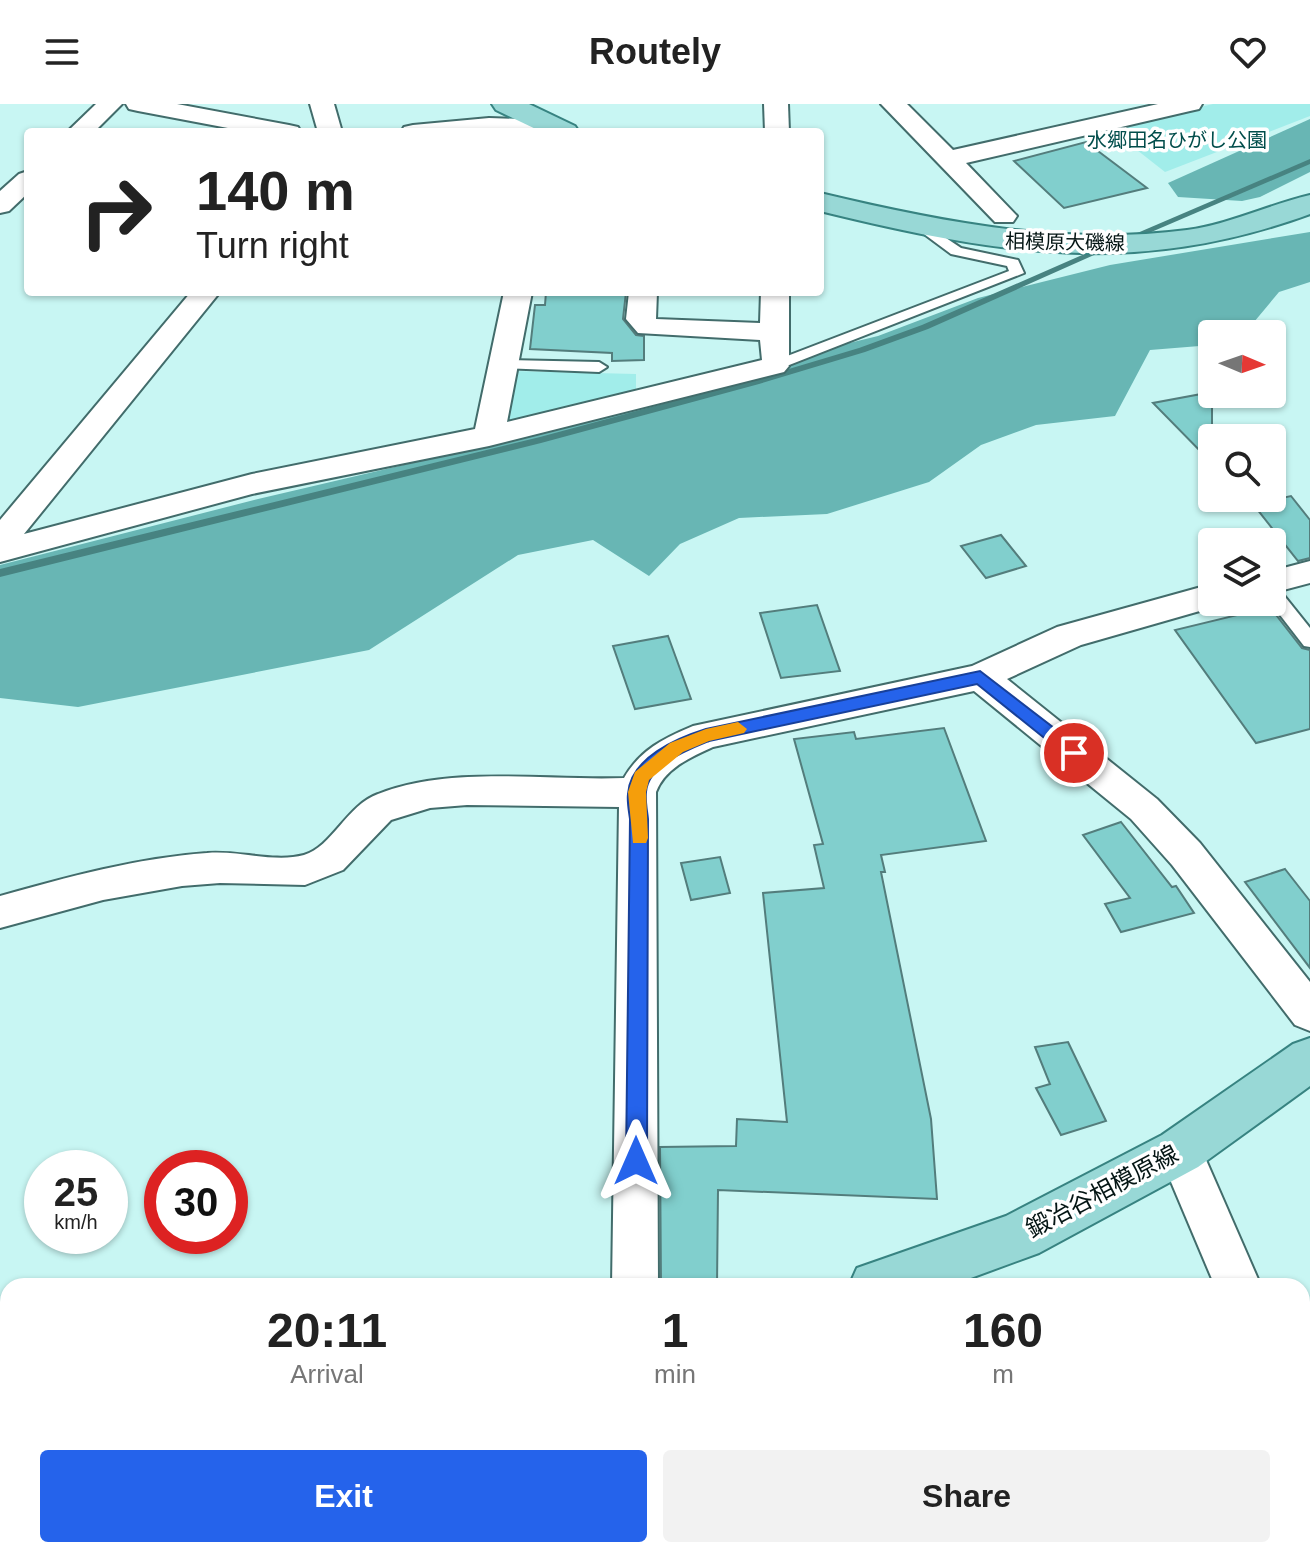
<!DOCTYPE html>
<html lang="en">
<head>
<meta charset="utf-8">
<style>
	:root { --surface:#fff; --page:#f2f2f2; --text:#222; --muted:#767676; --accent:#2563eb }
	body { margin:0; font-family:Arial,"Noto Sans JP",sans-serif; background:var(--page); color:var(--text); height:100vh; display:flex; flex-direction:column; font-size:30px; white-space:nowrap }
	* { box-sizing:border-box; margin:0 }
	p { font-size:26px; color:var(--muted) }
	.icon { flex:none; width:44px; height:44px; fill:none; stroke:currentColor; stroke-width:2; stroke-linecap:round; stroke-linejoin:round }
	.map { position:relative; flex:1; overflow:hidden }
	.side { position:absolute; left:0px; top:1174px; width:1310px; height:280px; display:flex; flex-direction:column; background:var(--surface); border-radius:24px 24px 0 0; box-shadow:0 2px 6px #0004 }
	.side>* { flex:none }
	.guide { position:absolute; left:24px; top:24px; width:800px; height:168px; border-radius:8px; box-shadow:0 2px 6px #0004; background:#fff; color:var(--text); overflow:hidden }
	.needle { width:52px; rotate:92deg }
	.controls { position:absolute; left:1198px; top:216px; display:grid; gap:16px }
	.controls a { display:grid; place-items:center; width:88px; height:88px; border-radius:8px; background:var(--surface); box-shadow:0 2px 6px #0004; font-size:40px }
	.speed { position:absolute; left:24px; top:1046px; display:flex; gap:16px; font-size:40px; font-weight:700; text-align:center }
	.speed>* { display:grid; place-content:center; width:104px; height:104px; border-radius:50%; background:var(--surface); box-shadow:0 2px 6px #0004; line-height:1 }
	.speed small { font-size:20px; font-weight:400 }
	.speed .limit { border:12px solid #d22; background:#fff; color:#111 }
	.pin { position:absolute; display:grid; place-items:center; width:68px; height:68px; color:#fff; margin:-34px; border:4px solid #fff; border-radius:50%; box-shadow:0 2px 8px #0007 }
	.me { position:absolute; width:88px; margin:-44px; rotate:0deg; stroke-linejoin:round; filter:drop-shadow(0 0 6px #0008) }
	.turn { display:flex; align-items:center; gap:28px; height:168px; padding:0 40px; font-size:36px }
	.turn .icon { width:104px; height:104px; stroke-width:2.5 }
	.turn b { display:block; font-size:56px; line-height:68px }
	.eta { display:flex; justify-content:space-evenly; align-items:center; height:136px; text-align:center }
	.eta b { font-size:48px; font-weight:700; line-height:56px }
	.button { display:flex; gap:16px; margin-top:auto; padding:16px 40px }
	.button a { flex:1; height:92px; border-radius:8px; background:var(--accent); color:#fff; font-size:32px; font-weight:700; line-height:92px; text-align:center }
	.button a+a { background:var(--page); color:var(--text) }
	header { display:flex; justify-content:space-between; align-items:center; height:104px; padding:0 40px; background:var(--surface); font-size:36px; font-weight:700 }
	.map>svg:first-child { display:block }
	.green { fill:#a1edea }
	.forest { fill:#68b6b4 }
	.lines { fill:none; stroke-linecap:round; stroke-linejoin:round }
	.stream { fill:#478381; fill-rule:evenodd }
	.building { fill:#81cfcd; stroke:#537d7c; stroke-width:2 }
	.lane-casing { stroke:#426c6b; stroke-width:4 }
	.street-casing { stroke:#426c6b; stroke-width:4 }
	.primary-casing { stroke:#378381; stroke-width:4 }
	.lane { fill:#fff; fill-rule:evenodd }
	.street { fill:#fff; fill-rule:evenodd }
	.primary { fill:#98d8d6; fill-rule:evenodd }
	.route { fill:#2563eb; stroke:#184099; stroke-width:2 }
	.slow { fill:#f59e0b }
	.labels { text-anchor:middle; dominant-baseline:central; stroke-width:7; stroke-linejoin:round; paint-order:stroke }
	.far-park-label { font-size:20px; fill:#014d4b; stroke:#fff }
	.far-street-label { font-size:20px; fill:#041514; stroke:#fff }
	.street-label { font-size:24px; fill:#041514; stroke:#fff }
</style>
</head>
<body>
<header><svg class="icon" aria-label="menu" viewBox="0 0 24 24"><path d="M4 6h16M4 12h16M4 18h16"/></svg>Routely<svg class="icon" aria-label="heart" viewBox="0 0 24 24"><path d="M12 20l-8-8c-3-5 5-10 8-4 3-6 11-1 8 4z"/></svg></header>
<div class="map">
<svg width="1310" height="1454" viewBox="0 0 1310 1454">
	<rect width="100%" height="100%" fill="#c8f6f3"/>
	<!-- green -->
	<g class="green">
		<polygon points="1213,0 1310,0 1310,12 1165,68 1109,24"/>
		<polygon points="513,267 636,270 636,289 504,318"/>
	</g>
	<!-- forest -->
	<g class="forest">
		<polygon points="1310,15 1310,68 1260,93 1242,97 1178,93 1168,79"/>
		<polygon points="1310,128 1310,178 1279,188 1244,230 1212,230 1212,241 1150,246 1115,312 1036,321 981,341 929,378 827,410 739,414 680,440 649,472 593,436 518,451 369,546 78,603 0,594 0,461 258,395 446,351 742,265 878,232 978,194 1110,161"/>
	</g>
	<g class="lines">
		<!-- stream -->
		<g class="stream">
			<polygon points="1310,55 1310,60 1128,138 1121,136"/>
			<polygon points="1105,141 1112,143 928,225 865,248 759,280 541,339 0,473 0,465 540,333 752,276 859,244 922,221"/>
		</g>
	</g>
	<!-- building -->
	<g class="building">
		<polygon points="1086,38 1147,84 1064,104 1014,57"/>
		<polygon points="546,188 626,188 623,215 636,231 644,232 644,256 612,257 612,249 530,245 535,201 545,201"/>
		<polygon points="1212,288 1212,359 1153,299"/>
		<polygon points="1291,392 1310,416 1310,454 1298,457 1253,400"/>
		<polygon points="1001,431 1026,462 986,474 961,442"/>
		<polygon points="817,501 840,567 781,574 760,509"/>
		<polygon points="1270,503 1302,544 1310,546 1310,625 1256,639 1175,526"/>
		<polygon points="668,532 691,595 635,605 613,542"/>
		<polygon points="944,624 986,737 881,751 885,768 881,768 931,1015 937,1095 718,1086 717,1182 661,1182 660,1043 736,1042 737,1015 787,1018 763,789 824,784 814,741 823,740 794,635 854,628 856,635"/>
		<polygon points="1121,718 1172,783 1176,782 1194,809 1121,828 1105,800 1130,794 1083,731"/>
		<polygon points="720,753 730,789 691,796 681,759"/>
		<polygon points="1285,765 1310,797 1310,864 1245,778"/>
		<polygon points="1068,938 1106,1017 1061,1031 1036,984 1050,980 1035,943"/>
	</g>
	<g class="lines">
		<!-- lane casing -->
		<g class="lane-casing">
			<g id="lane">
				<polygon points="925,120 961,144 1018,156 1024,169 779,265 769,265 769,259 1009,167 1007,162 951,150 920,127 920,121"/>
				<polygon points="504,256 599,258 607,263 599,268 499,264 496,261"/>
				<polygon points="1272,482 1278,484 1310,524 1310,543 1304,542 1270,498"/>
			</g>
		</g>
		<!-- street casing -->
		<g class="street-casing">
			<g id="street">
				<polygon points="96,0 122,0 94,28 67,28"/>
				<polygon points="126,0 177,0 289,21 298,23 301,28 249,28 138,7 129,5"/>
				<polygon points="310,0 334,0 342,28 318,28"/>
				<polygon points="764,0 788,0 789,28 765,28"/>
				<polygon points="881,0 907,0 953,46 1158,0 1202,0 1199,5 1190,7 966,59 1017,112 1013,118 995,118"/>
				<polygon points="489,14 550,16 559,18 562,23 559,28 401,28 404,23 413,21"/>
				<polygon points="28,67 28,89 9,107 0,109 0,87 19,70"/>
				<polygon points="191,188 220,188 24,430 252,370 475,325 504,188 532,188 507,318 762,256 760,236 638,229 626,215 629,188 657,188 656,215 760,219 761,188 789,188 789,253 785,257 789,262 784,268 489,342 252,390 0,458 0,416"/>
				<polygon points="1310,457 1310,479 1272,489 1272,467"/>
				<path d="M1212,480V498H1225L1224,500L1081,541L1007,575L1157,695L1200,739L1310,878V927L1295,921L1172,761L1131,715L974,587L713,643C691,653 665,664 656,688L658,1182H612L619,703L467,701L430,704L391,716L343,766L305,781L220,779L182,782L103,796L0,824V792C68,773 137,754 207,749C238,746 274,759 304,751C332,743 347,701 378,690C452,661 545,677 624,674C640,646 664,634 693,622L972,562L1057,523Z"/>
				<polygon points="1180,1027 1196,1033 1261,1182 1215,1182 1158,1047 1164,1033"/>
				<polygon points="1302,1366 1310,1369 1310,1454 1291,1454 1288,1446 1302,1446"/>
				<polygon points="595,1446 647,1446 649,1454 597,1454"/>
			</g>
		</g>
		<!-- primary casing -->
		<g class="primary-casing">
			<g id="primary">
				<polygon points="492,0 529,0 575,22 579,28 542,28 496,6"/>
				<path d="M820,89C941,118 1063,142 1187,126C1230,120 1268,101 1310,91V110C1136,174 995,150 820,107Z"/>
				<polygon points="1310,934 1310,982 1198,1063 1039,1149 949,1182 849,1182 857,1164 1006,1112 1162,1031 1293,940"/>
				<polygon points="73,1446 152,1446 149,1454 70,1454"/>
			</g>
		</g>
		<!-- lane -->
		<use href="#lane" class="lane"/>
		<!-- street -->
		<use href="#street" class="street"/>
		<!-- primary -->
		<use href="#primary" class="primary"/>
	</g>
	<!-- route -->
	<path class="route" d="M980,567L1080,644L1083,649L1080,653H1068L977,580L709,637C687,646 648,661 646,688C645,697 647,706 648,715L647,1057L644,1064L636,1067L629,1064L626,1057L630,715C629,707 627,698 628,690C630,654 677,634 706,625Z"/>
	<!-- slow -->
	<polygon class="slow" points="738,618 747,625 744,629 709,637 683,648 649,676 646,688 648,734 646,739 633,739 628,688 635,668 670,639 706,625"/>
	<g class="labels">
		<!-- far-park labels -->
		<g class="far-park-label">
			<text x="1177" y="36">水郷田名ひがし公園</text>
		</g>
		<!-- far-street labels -->
		<g class="far-street-label">
			<text transform="translate(1065 138) rotate(1)">相模原大磯線</text>
		</g>
		<!-- street labels -->
		<g class="street-label">
			<text transform="translate(1102 1087) rotate(-28)">鍛冶谷相模原線</text>
		</g>
	</g>
</svg>
<div class="controls">
<a><svg class="needle" viewBox="-14 -14 28 28"><path d="M0-13l5 13h-10z" fill="#e53935"/><path d="M0 13l5-13h-10z" fill="#767676"/></svg></a>
<a><svg class="icon" aria-label="search" viewBox="0 0 24 24"><circle cx="10" cy="10" r="6"/><path d="M15 15l6 6"/></svg></a>
<a><svg class="icon" aria-label="layers" viewBox="0 0 24 24"><path d="M12 4l9 5-9 5-9-5zM3 14l9 5 9-5"/></svg></a>
</div>
<div class="speed"><div>25<small>km/h</small></div><div class="limit">30</div></div>
<div class="pin" style="left:1074px;top:649px;background:#d93025"><svg class="icon" aria-label="arrive" viewBox="0 0 24 24"><path d="M6 21V4h12l-3 4 3 4H6"/></svg></div>
<svg class="me" style="left:636px;top:1057px" viewBox="-20 -20 40 40"><path d="M0-17L14 15 0 8-14 15z" fill="#2563eb" stroke="#fff" stroke-width="4"/></svg>
<div class="guide">
<div class="turn"><svg class="icon" aria-label="right" viewBox="0 0 24 24"><path d="M7 20v-9h11M14 6l5 5-5 5"/></svg><div><b>140 m</b>Turn right</div></div>
</div>
<section class="side">
<div class="eta">
<div><b>20:11</b><p>Arrival</p></div>
<div><b>1</b><p>min</p></div>
<div><b>160</b><p>m</p></div>
</div>
<div class="button"><a>Exit</a><a>Share</a></div>
</section>
</div>
</body>
</html>
